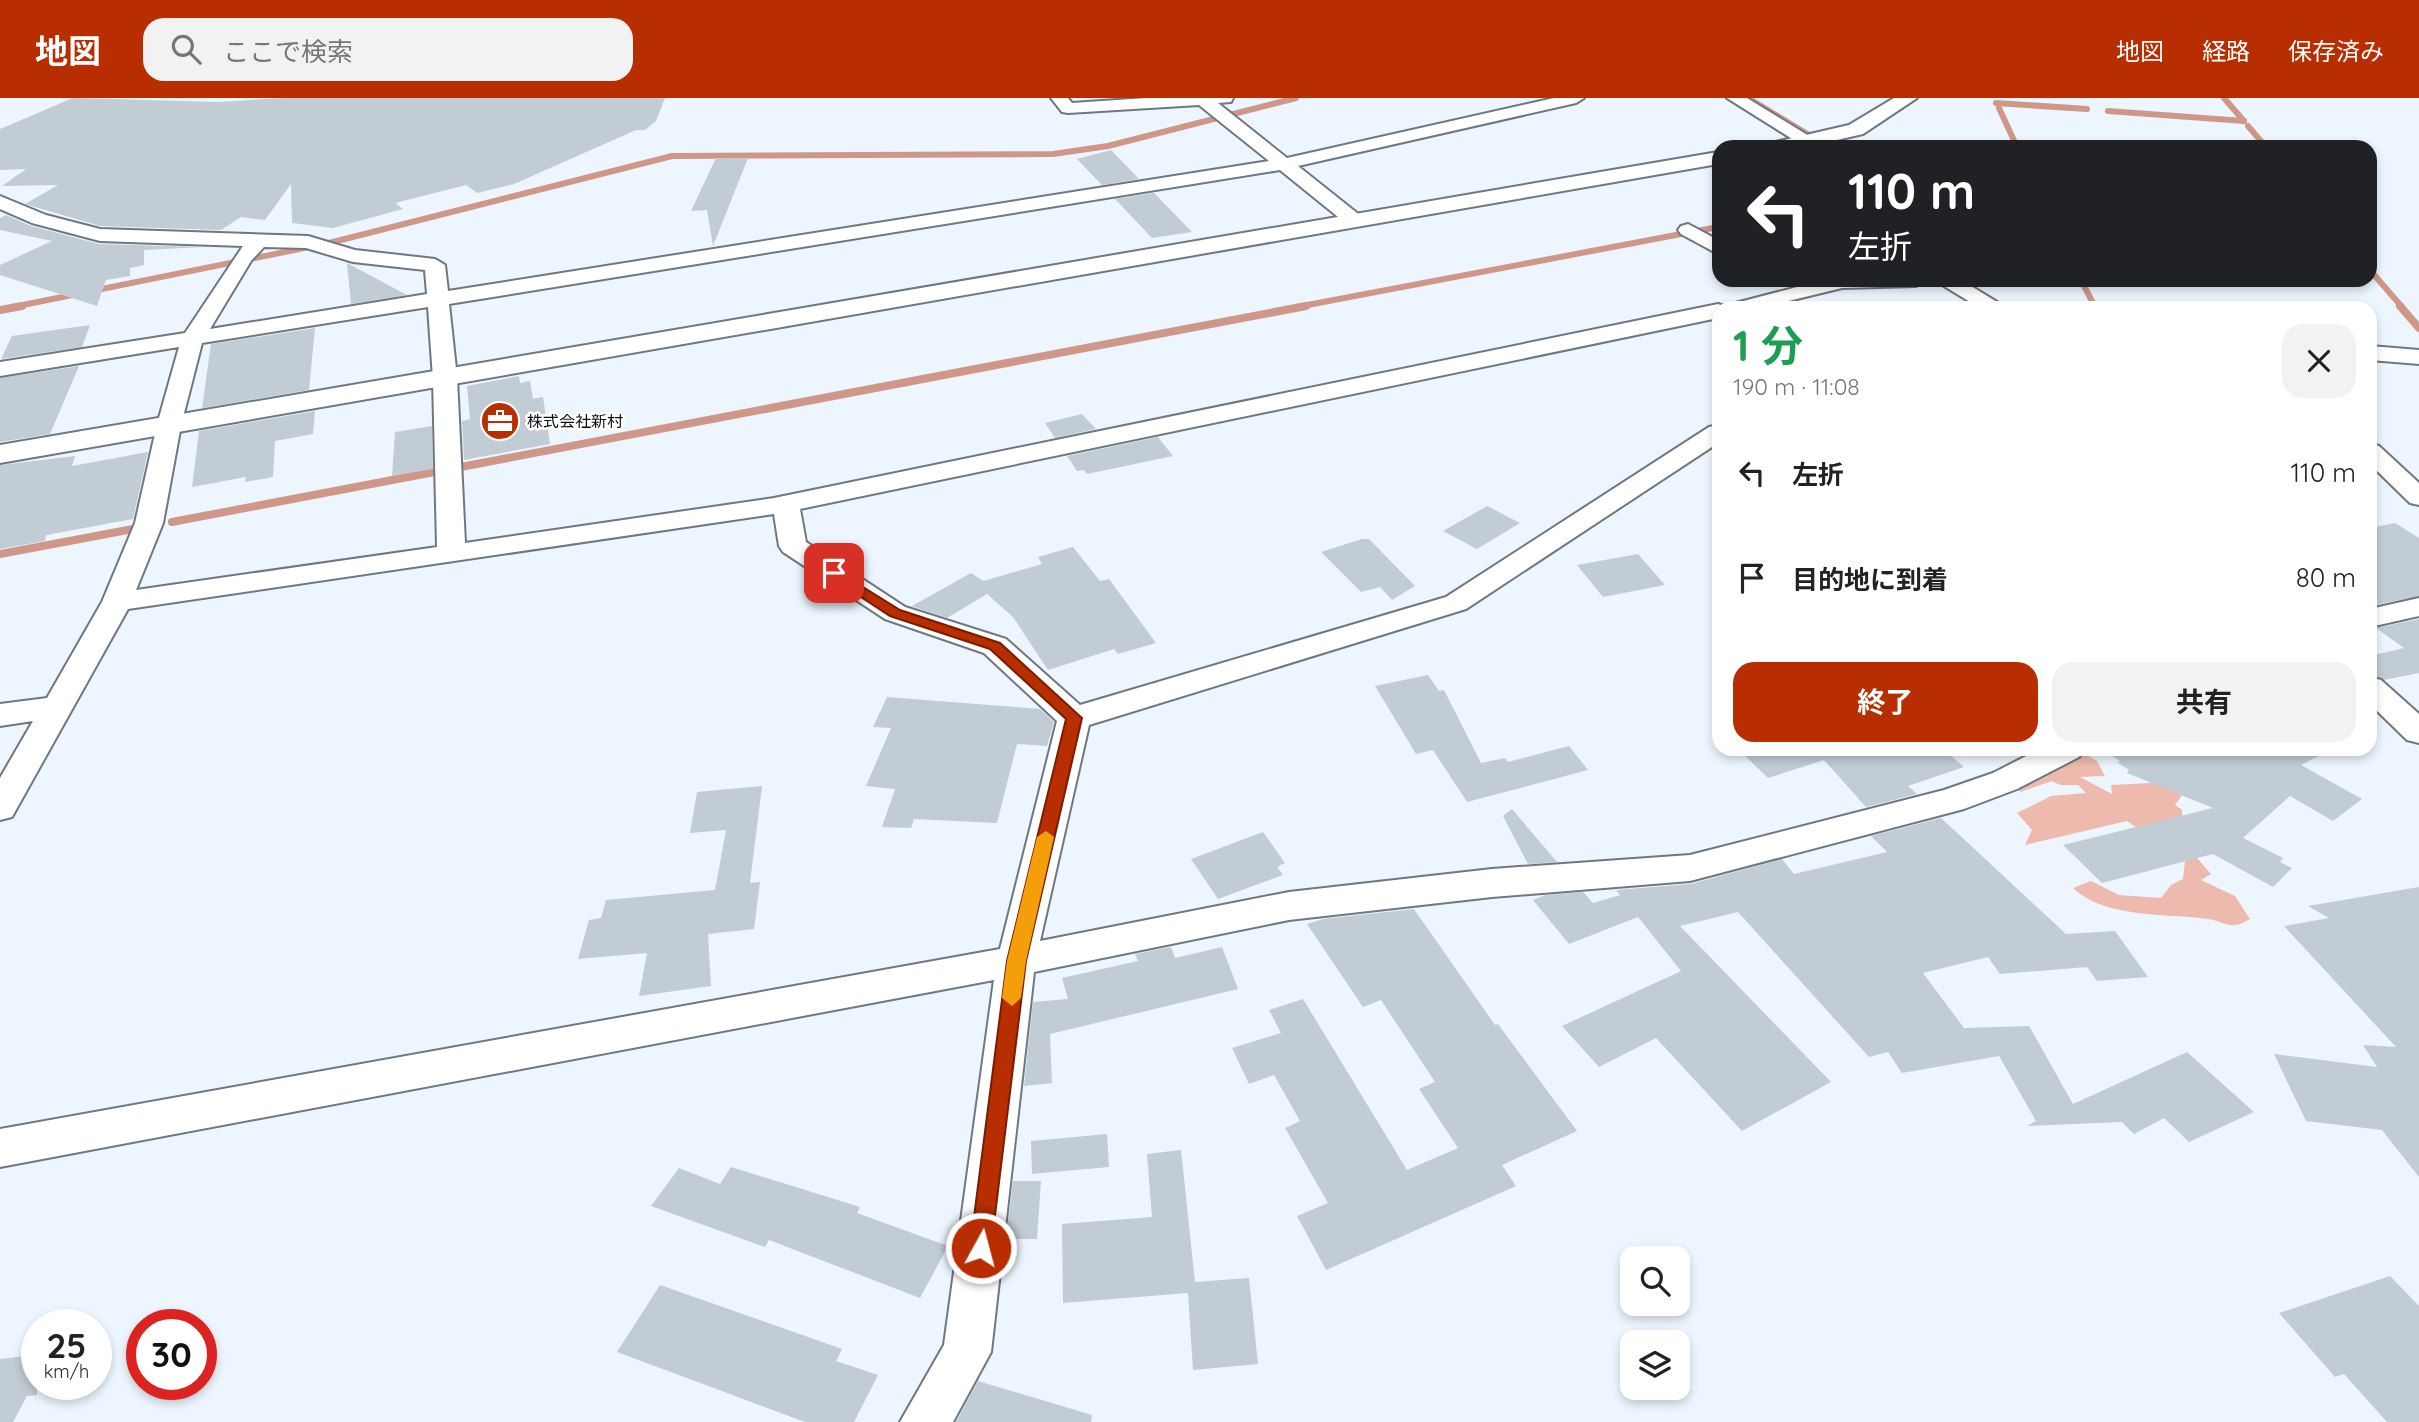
<!DOCTYPE html>
<html lang="ja">
<head>
<meta charset="utf-8">
<style>
	:root { --surface:#fff; --page:#f2f2f2; --text:#222; --muted:#767676; --accent:#b82e00 }
	body { margin:0; font-family:Quicksand,"Noto Sans JP",sans-serif; background:var(--page); color:var(--text); height:100vh; display:flex; flex-direction:column; font-size:26px; white-space:nowrap }
	* { box-sizing:border-box; margin:0 }
	p { font-size:23px; color:var(--muted) }
	.icon { flex:none; width:38px; height:38px; fill:none; stroke:currentColor; stroke-width:2; stroke-linecap:round; stroke-linejoin:round }
	.map { position:relative; flex:1; overflow:hidden }
	.drawer { position:absolute; left:1712px; top:203px; width:665px; height:455px; display:flex; flex-direction:column; background:var(--surface); border-radius:21px; box-shadow:0 4px 10px #0003 }
	.drawer>* { flex:none }
	.top-card { position:absolute; left:1712px; top:42px; width:665px; height:147px; border-radius:21px; box-shadow:0 4px 10px #0003; background:#202124; color:#fff; overflow:hidden }
	.tools { position:absolute; left:1620px; top:1148px; display:grid; gap:14px }
	.tools a { display:grid; place-items:center; width:70px; height:70px; border-radius:14px; background:var(--surface); box-shadow:0 4px 10px #0003; font-size:35px }
	.speed { position:absolute; left:21px; top:1211px; display:flex; gap:14px; font-size:35px; font-weight:700; text-align:center }
	.speed>* { display:grid; place-content:center; width:91px; height:91px; border-radius:50%; background:var(--surface); box-shadow:0 4px 10px #0003; line-height:1 }
	.speed small { font-size:18px; font-weight:400 }
	.speed .limit { border:10px solid #d22; background:#fff; color:#111 }
	.pin { position:absolute; display:grid; place-items:center; width:60px; height:60px; color:#fff; margin:-30px; border-radius:14px; box-shadow:0 4px 10px #0006 }
	.me { position:absolute; width:77px; margin:-38px; rotate:7deg; stroke-linejoin:round; filter:drop-shadow(0 0 5px #0008) }
	.turn { display:flex; align-items:center; gap:24px; height:147px; padding:0 21px; font-size:32px }
	.turn .icon { width:91px; height:91px; stroke-width:2.5 }
	.turn b { display:block; font-size:49px; line-height:60px }
	.round { display:grid; place-items:center; flex:none; width:74px; height:74px; border-radius:21px; background:var(--page) }
	.overview { display:flex; align-items:center; justify-content:space-between; height:119px; padding:0 21px }
	h1 { font-size:42px; font-weight:700; line-height:52px; color:#1e9e55 }
	.action { display:flex; gap:14px; margin-top:auto; padding:14px 21px }
	.action a { flex:1; height:80px; border-radius:21px; background:var(--accent); color:#fff; font-size:28px; font-weight:700; line-height:80px; text-align:center }
	.action a+a { background:var(--page); color:var(--text) }
	ul { padding:0; list-style:none }
	li { display:flex; align-items:center; gap:21px; height:105px; padding:0 21px }
	li div { flex:1 }
	li b { display:block; font-size:26px }
	li em { font-style:normal }
	header { display:flex; align-items:center; gap:42px; box-sizing:border-box; height:98px; padding:0 35px; background:var(--accent); color:#fff }
	header strong { font-size:33px }
	nav { display:flex; gap:38px; margin-inline-start:auto; font-size:24px }
	.search { width:490px; height:63px; background:var(--page); display:flex; align-items:center; gap:18px; box-sizing:border-box; padding:0 24px; border-radius:21px; color:var(--muted); font-size:26px }
	.map>svg:first-child { display:block }
	.green { fill:#edbaad }
	.lines { fill:none; stroke-linecap:round; stroke-linejoin:round }
	.stream-far1 { stroke:#cf9788; stroke-width:6 }
	.stream { stroke:#cf9788; stroke-width:8 }
	.building { fill:#c1ccd5 }
	.street-casing { stroke:#6e7881; stroke-width:4 }
	.secondary-casing { stroke:#6e7881; stroke-width:4 }
	.street { fill:#fff; fill-rule:evenodd }
	.secondary { fill:#fff; fill-rule:evenodd }
	.route { fill:#b82e00; stroke:#781e00; stroke-width:2 }
	.slow { fill:#f59e0b }
	.labels { text-anchor:middle; dominant-baseline:central; stroke-width:5; stroke-linejoin:round; paint-order:stroke }
	.far-poi-label { font-size:16px; fill:#0c0f12; stroke:#fff; text-anchor:start }
</style>
</head>
<body>
<header>
<strong>地図</strong>
<div class="search"><svg class="icon" aria-label="search" viewBox="0 0 24 24"><circle cx="10" cy="10" r="6"/><path d="M15 15l6 6"/></svg>ここで検索</div>
<nav><a>地図</a><a>経路</a><a>保存済み</a></nav>
</header>
<div class="map">
<svg width="2419" height="1324" viewBox="0 0 2419 1324">
	<rect width="100%" height="100%" fill="#edf6fe"/>
	<!-- green -->
	<path class="green" d="M2082,654L2097,663L2105,678L2080,679L2112,696L2111,687L2150,685L2172,672L2185,693L2175,707L2182,712V743L2211,776L2201,782L2235,798L2250,821C2246,823 2240,827 2235,827C2227,828 2217,822 2208,821C2168,815 2105,821 2073,790L2091,783L2119,797L2161,800L2171,787L2183,781L2185,763L2127,723L2025,747L2032,732L2017,715L2051,698L2086,695L2078,687H2060L2052,683L2020,694L2016,685Z"/>
	<g class="lines">
		<!-- stream-far1 -->
		<g class="stream-far1">
			<polyline points="1748,0 1809,37"/>
			<polyline points="2224,0 2244,23"/>
			<polyline points="1996,5 2087,11"/>
			<polyline points="1999,10 2017,49"/>
			<polyline points="2108,13 2244,23"/>
			<polyline points="2248,28 2266,49"/>
			<polyline points="1827,47 1831,49"/>
			<polyline points="2370,172 2402,209"/>
			<polyline points="2081,182 2095,209"/>
			<polyline points="13,209 329,145 672,58 1053,56 1108,48 1296,0"/>
			<polyline points="1297,209 1718,129"/>
		</g>
		<!-- stream -->
		<g class="stream">
			<polyline points="2094,208 2095,210"/>
			<polyline points="2400,208 2419,230"/>
			<polyline points="0,212 22,208"/>
			<polyline points="172,424 1306,208"/>
			<polyline points="0,456 133,431"/>
		</g>
	</g>
	<!-- building -->
	<g class="building">
		<polygon points="73,0 219,4 283,0 665,0 656,23 645,32 636,32 514,86 477,95 466,87 395,105 403,111 333,130 292,125 291,86 265,122 241,119 221,132 100,128 25,106 58,87 2,88 26,71 0,72 0,31"/>
		<polygon points="1111,52 1139,81 1102,87 1077,61"/>
		<polygon points="716,60 748,60 713,148 707,112 691,113"/>
		<polygon points="1154,95 1192,134 1152,140 1115,101"/>
		<polygon points="6,117 31,128 99,146 203,149 144,152 144,167 130,170 130,178 106,182 97,208 0,177 0,167 52,143 0,132 0,120"/>
		<polygon points="347,165 407,197 351,206"/>
		<polygon points="90,227 82,249 1,261 12,238"/>
		<polygon points="315,230 309,292 202,310 211,246"/>
		<polygon points="79,268 50,336 0,344 0,280"/>
		<polygon points="519,278 520,285 530,283 533,301 543,299 550,346 464,362 462,323 470,321 467,288"/>
		<polygon points="315,313 313,336 275,343 273,379 245,384 246,379 192,389 199,333"/>
		<polygon points="1082,316 1096,331 1055,340 1045,325"/>
		<polygon points="432,328 433,371 392,378 395,334"/>
		<polygon points="1158,339 1173,358 1087,376 1084,372 1077,373 1067,358"/>
		<polygon points="148,354 133,421 46,437 45,443 0,451 0,367 75,358 72,368"/>
		<polygon points="1487,408 1520,425 1477,451 1443,433"/>
		<polygon points="2395,425 2419,440 2419,498 2370,508 2370,430"/>
		<polygon points="1362,441 1369,441 1415,488 1392,502 1380,489 1361,494 1321,454"/>
		<polygon points="1073,449 1100,483 1109,481 1156,545 1118,556 1114,551 1048,572 1013,519 987,496 947,520 912,508 971,475 983,483 1042,466 1038,459"/>
		<polygon points="1638,456 1665,487 1603,499 1577,467"/>
		<polygon points="2419,521 2419,575 2384,582 2370,577 2370,558 2404,550 2376,530"/>
		<polygon points="1428,577 1439,593 1444,592 1481,665 1505,660 1508,664 1569,648 1588,672 1467,704 1433,652 1416,656 1375,588"/>
		<polygon points="887,599 1040,611 1054,624 1047,648 1017,646 997,725 914,721 911,730 882,729 895,691 866,688 891,630 873,629"/>
		<polygon points="1738,651 1943,651 1964,669 1908,688 1917,696 1866,709 1824,662 1768,680"/>
		<polygon points="2102,651 2332,651 2301,667 2362,701 2333,723 2290,698 2243,740 2283,760 2280,764 2292,770 2273,789 2213,756 2102,785 2063,747 2213,710 2127,675 2129,672 2117,664 2120,663"/>
		<polygon points="762,688 750,785 760,784 754,831 708,836 711,888 639,898 647,855 578,861 589,822 601,820 606,802 715,792 726,732 690,735 697,694"/>
		<polygon points="1512,711 1557,764 1528,766 1503,718"/>
		<polygon points="1941,720 2066,836 2115,833 2148,879 2097,883 2087,869 2000,876 1988,859 1923,875 1964,930 2029,928 2073,1006 2187,954 2254,1014 2189,1044 2164,1020 2134,1036 2122,1024 2027,1028 2036,1023 1999,958 1902,975 1888,954 1869,959 1738,814 1680,828 1831,984 1742,1033 1656,940 1599,969 1562,928 1681,873 1638,819 1569,846 1533,802 1545,797 1583,794 1593,805 1620,797 1616,792 1691,786 1782,761 1794,776 1887,754 1871,738"/>
		<polygon points="1263,734 1285,765 1277,769 1283,777 1218,801 1191,761"/>
		<polygon points="2419,789 2419,1079 2382,1032 2306,1023 2274,956 2377,969 2363,947 2396,949 2284,828 2329,820 2308,808"/>
		<polygon points="1414,811 1495,927 1498,926 1577,1033 1502,1067 1516,1088 1326,1172 1297,1118 1328,1105 1285,1030 1300,1023 1274,977 1249,986 1232,950 1281,935 1269,912 1303,901 1407,1072 1458,1050 1419,991 1435,984 1381,902 1363,909 1307,826 1323,821"/>
		<polygon points="1171,849 1175,860 1222,849 1238,891 1050,936 1052,985 1024,988 1033,904 1068,901 1062,880 1138,863 1135,856"/>
		<polygon points="1107,1036 1109,1069 1032,1076 1031,1043"/>
		<polygon points="1181,1052 1195,1184 1249,1180 1258,1266 1193,1272 1188,1195 1063,1205 1062,1126 1152,1119 1147,1056"/>
		<polygon points="731,1069 860,1109 857,1115 948,1148 920,1200 769,1142 765,1149 651,1108 679,1070 720,1086"/>
		<polygon points="1013,1083 1041,1083 1037,1141 1006,1141"/>
		<polygon points="2390,1178 2419,1208 2419,1324 2387,1324 2344,1276 2335,1279 2279,1215"/>
		<polygon points="660,1187 842,1251 836,1263 878,1277 854,1324 805,1324 617,1254"/>
		<polygon points="37,1257 37,1297 27,1298 13,1324 0,1324 0,1261"/>
		<polygon points="978,1283 1092,1317 1091,1324 956,1324"/>
	</g>
	<g class="lines">
		<!-- street casing -->
		<g class="street-casing">
			<g id="street">
				<path d="M1051,0H1068L1072,5L1147,0H1233L1231,4L1218,5L1287,60L1554,0H1584L1576,5L1298,68L1362,119L1365,123L1355,129L1348,127L1280,72L449,206L457,280L465,445L774,400L1718,206L1724,208L1824,182H1927L1916,188L1842,190L1760,210H1718V220L800,411L806,444L905,509L1006,541L1080,607L1446,499L1709,329L1718,327V345L1466,511L1089,627L1040,843L1289,794L1492,771L1690,757L1944,692L1993,675L2040,651H2083L2079,659L2017,691L1964,711L1690,783L1492,799L1289,822L1034,874L991,1254L953,1324H900L944,1247L994,882L0,1069V1031L1000,851L1057,623L984,555L885,521L783,454L779,448L774,416L128,511L12,719L0,722V680L33,623L0,628V606L47,600L102,504L135,425L157,327L179,249L0,278V264L185,235L243,148L100,143L32,125L0,111V98L46,117L100,131L308,138L355,152L435,161L445,167L448,193L1269,63L1199,7L1068,15L1062,14ZM264,149L306,150L353,164L425,172L427,196L210,231L251,163ZM428,209L433,280L437,449L136,492L163,425L181,327L202,245Z"/>
				<polygon points="1727,0 1747,0 1827,49 1805,49"/>
				<polygon points="1688,126 1718,142 1718,156 1681,136 1678,132 1681,128"/>
				<polygon points="1934,182 1961,182 2007,210 1980,210"/>
				<polygon points="2370,248 2419,252 2419,266 2370,262"/>
				<polygon points="2370,345 2379,348 2419,385 2419,407 2410,405 2370,366"/>
				<polygon points="2419,500 2419,518 2370,529 2370,511"/>
				<polygon points="2370,579 2381,582 2419,616 2419,645 2407,642 2370,606"/>
			</g>
		</g>
		<!-- secondary casing -->
		<g class="secondary-casing">
			<g id="secondary">
				<polygon points="1894,0 1917,0 1863,36 1806,49 1768,49 1771,45 1849,27"/>
				<polygon points="1718,54 1718,66 0,365 0,347"/>
			</g>
		</g>
		<!-- street -->
		<use href="#street" class="street"/>
		<!-- secondary -->
		<use href="#secondary" class="secondary"/>
	</g>
	<!-- route -->
	<polygon class="route" points="834,471 900,512 1000,545 1082,620 1026,863 991,1150 988,1157 981,1160 973,1157 970,1150 1007,863 1066,621 990,551 890,518 829,478 827,475"/>
	<!-- slow -->
	<polygon class="slow" points="1046,733 1054,739 1026,863 1021,900 1012,908 1002,900 1007,863 1037,739"/>
	<!-- icons -->
	<defs>
		<g id="office-disc" transform="scale(2.0125)"><circle r="9.5" fill="#b82e00" stroke="#fff"/><path d="M-6-3h4V-5.5h4V-3h4V5H-6ZM-1-4.5V-3h2v-1.5ZM-6 0V1H6V0Z" fill="#fff"/></g>
	</defs>
	<g fill-rule="evenodd">
		<use href="#office-disc" x="500" y="323"/>
	</g>
	<g class="labels">
		<!-- far-poi labels -->
		<g class="far-poi-label">
			<text x="527" y="323">株式会社新村</text>
		</g>
	</g>
</svg>
<div class="tools">
<a><svg class="icon" aria-label="search" viewBox="0 0 24 24"><circle cx="10" cy="10" r="6"/><path d="M15 15l6 6"/></svg></a>
<a><svg class="icon" aria-label="layers" viewBox="0 0 24 24"><path d="M12 4l9 5-9 5-9-5zM3 14l9 5 9-5"/></svg></a>
</div>
<div class="speed"><div>25<small>km/h</small></div><div class="limit">30</div></div>
<div class="pin" style="left:834px;top:475px;background:#d93025"><svg class="icon" aria-label="arrive" viewBox="0 0 24 24"><path d="M6 21V4h12l-3 4 3 4H6"/></svg></div>
<svg class="me" style="left:981px;top:1150px" viewBox="-20 -20 40 40"><circle r="17" fill="#b82e00" stroke="#fff" stroke-width="3"/><path d="M0-11L8 9 0 5-8 9z" fill="#fff"/></svg>
<div class="top-card">
<div class="turn"><svg class="icon" aria-label="left" viewBox="0 0 24 24"><path d="M17 20v-9H6M10 6l-5 5 5 5"/></svg><div><b>110 m</b>左折</div></div>
</div>
<section class="drawer">
<div class="overview"><div><h1>1 分</h1><p>190 m · 11:08</p></div><a class="round"><svg class="icon" aria-label="close" viewBox="0 0 24 24"><path d="M6 6l12 12M18 6L6 18"/></svg></a></div>
<ul>
<li><svg class="icon" aria-label="left" viewBox="0 0 24 24"><path d="M17 20v-9H6M10 6l-5 5 5 5"/></svg><div><b>左折</b></div><em>110 m</em></li>
<li><svg class="icon" aria-label="arrive" viewBox="0 0 24 24"><path d="M6 21V4h12l-3 4 3 4H6"/></svg><div><b>目的地に到着</b></div><em>80 m</em></li>
</ul>
<div class="action"><a>終了</a><a>共有</a></div>
</section>
</div>
</body>
</html>
